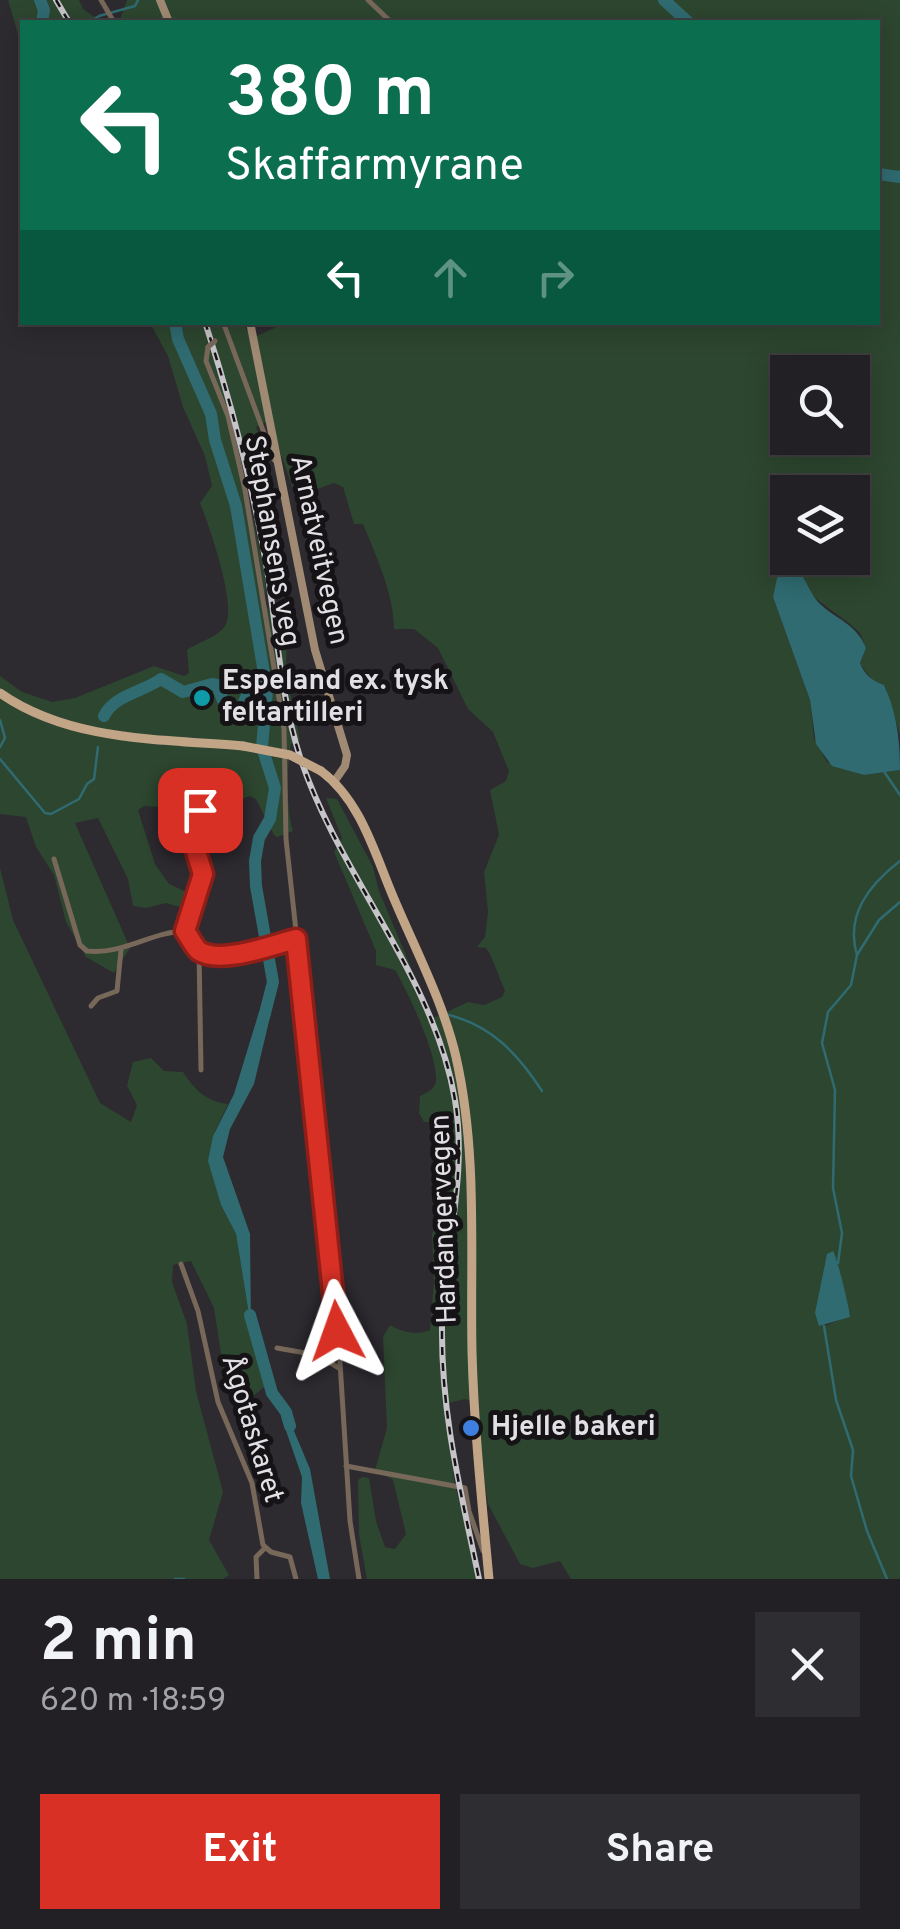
<!DOCTYPE html>
<html lang="en">
<head>
<meta charset="utf-8">
<style>
	:root { --surface:#222024; --page:#2e2d31; --text:#f1f3f6; --muted:#a2a3a6; --line:#3f3e41; --accent:#d93025 }
	body { margin:0; font-family:Overpass,sans-serif; background:var(--page); color:var(--text); height:100vh; display:flex; flex-direction:column; font-size:38px; white-space:nowrap }
	* { box-sizing:border-box; margin:0 }
	p { font-size:32px; color:var(--muted) }
	.icon { flex:none; width:55px; height:55px; fill:none; stroke:currentColor; stroke-width:2; stroke-linecap:round; stroke-linejoin:round }
	.map { position:relative; height:1579px; overflow:hidden }
	.details { display:flex; flex-direction:column; background:var(--surface); flex:1 }
	.details>* { flex:none }
	.guide { position:absolute; left:20px; top:20px; width:860px; height:305px; border-radius:0px; box-shadow:0 5px 25px #0003,0 0 0 2px var(--line); background:#0b6e4f; color:#fff; overflow:hidden }
	.fabs { position:absolute; left:770px; top:355px; display:grid; gap:20px }
	.fabs a { display:grid; place-items:center; width:100px; height:100px; border-radius:0px; background:var(--surface); box-shadow:0 5px 25px #0003,0 0 0 2px var(--line); font-size:50px }
	.pin { position:absolute; display:grid; place-items:center; width:85px; height:85px; color:#fff; margin:-42px; border-radius:20px; box-shadow:0 5px 15px #0006 }
	.me { position:absolute; width:110px; margin:-55px; rotate:356deg; stroke-linejoin:round; filter:drop-shadow(0 0 8px #0008) }
	.turn { display:flex; align-items:center; gap:35px; height:210px; padding:0 40px; font-size:45px }
	.turn .icon { width:130px; height:130px; stroke-width:2.5 }
	.turn b { display:block; font-size:70px; line-height:85px }
	.lanes { display:flex; align-items:center; height:95px; padding:0 40px; background:#0003; justify-content:center; gap:50px; direction:ltr }
	.lanes .off { opacity:.35 }
	.round { display:grid; place-items:center; flex:none; width:105px; height:105px; border-radius:0px; background:var(--page) }
	.head { display:flex; align-items:center; justify-content:space-between; height:170px; padding:0 40px }
	h1 { font-size:60px; font-weight:700; line-height:75px }
	.action { display:flex; gap:20px; margin-top:auto; padding:20px 40px }
	.action a { flex:1; height:115px; border-radius:0px; background:var(--accent); color:#fff; font-size:40px; font-weight:700; line-height:115px; text-align:center }
	.action a+a { background:var(--page); color:var(--text) }
	.map>svg:first-child { display:block }
	.green { fill:#2d462f; fill-rule:evenodd }
	.water { fill:#2f6b71 }
	.lines { fill:none; stroke-linecap:round; stroke-linejoin:round }
	.stream { stroke:#2f6b71; stroke-width:2.5 }
	.river { stroke:#2f6b71; stroke-width:12 }
	.street { stroke:#77685a; stroke-width:5 }
	.secondary { stroke:#a18a74; stroke-width:8 }
	.primary { stroke:#c2a487; stroke-width:9 }
	.rail-casing { stroke:#c6c4c8; stroke-width:6 }
	.rail { stroke:#151316; stroke-width:2.5; stroke-dasharray:8; stroke-linecap:butt }
	.street-bridge { stroke:#77685a; stroke-width:5 }
	.primary-bridge { stroke:#c2a487; stroke-width:9 }
	.route-casing { stroke:#8d1f18; stroke-width:25 }
	.route { stroke:#d93025; stroke-width:18 }
	.culture-dot { fill:#0f9aa8; stroke:#151316; stroke-width:4 }
	.shop-dot { fill:#3f7fe0; stroke:#151316; stroke-width:4 }
	.labels { text-anchor:middle; dominant-baseline:central; stroke-width:10; stroke-linejoin:round; paint-order:stroke }
	.street-label { font-size:28px; fill:#e2e0e4; stroke:#151316 }
	.poi-label { font-size:28px; font-weight:bold; fill:#e2e0e4; stroke:#151316; text-anchor:start }
</style>
</head>
<body>
<div class="map">
<svg width="900" height="1579" viewBox="0 0 900 1579">
	<rect width="100%" height="100%" fill="#2d2a30"/>
	<!-- green -->
	<g class="green">
		<polygon points="8,0 79,0 83,9 102,22 22,22 22,48"/>
		<path d="M127,0H900V735L885,686L872,680L860,664L866,648L860,633L850,624L780,572L773,597L810,700L814,738L827,762L864,775L900,770V1579H571L560,1561L533,1568L520,1564L488,1504L471,1401L465,1399L449,1403L445,1412L455,1486L473,1550L477,1579H367L359,1535L358,1480L362,1477L369,1478L376,1521L385,1547L395,1549L406,1534L393,1480L375,1470L387,1428L383,1337L390,1325C402,1332 417,1336 430,1330L434,1282L432,1234L451,1188L449,1139L444,1123L424,1122L419,1113L420,1096C428,1092 436,1089 436,1079C437,1054 408,992 395,970L376,965V951L334,852L342,838L326,798L337,799L373,867L379,891L423,996L432,1017H436L468,1002L484,1005L502,997L505,991L490,954L486,948L477,947L485,937L488,912L484,872L499,835L490,790L506,781L509,771L493,732L468,709L438,648L414,629H394C394,594 376,556 363,524H354L343,487L334,483L307,493L293,489L269,421L256,427L264,447L254,451L246,449L239,454L263,566L266,590L264,600L271,614L283,615L287,632L286,675L300,740L291,744C287,766 286,809 293,831L277,837L274,835L256,799L250,796L232,802L216,799L188,809L144,806L138,810L155,864L169,884L198,897L193,911L166,903L146,908L133,906L128,879L98,818L75,823L130,948L114,973L86,957L66,922L54,875L36,847L26,817L0,814V676L22,692L52,702L75,698L154,666L184,676L189,673L187,650C198,642 221,636 226,624C236,603 209,525 200,503L212,486L205,456L183,407L168,356L150,323H243L248,332L257,336L287,322H878V22H119ZM788,372H852V438H788ZM788,492H852V558H788ZM838,1259V1273L850,1316L824,1326L818,1312L825,1263Z"/>
		<path d="M0,868L13,920L100,1103L131,1122L137,1105L127,1086L133,1062L151,1058L164,1071L183,1072C194,1089 207,1102 228,1104L215,1131L209,1161L221,1205L236,1234L251,1327L269,1383L237,1409L225,1380L214,1308L191,1261L173,1265L172,1282L187,1324L196,1391L223,1492L209,1540L229,1575L223,1579H0Z"/>
	</g>
	<!-- water -->
	<g class="water">
		<path d="M789,563C805,572 807,590 819,603C835,619 856,623 866,648L860,663C865,676 873,681 884,685C897,713 900,741 900,770L864,775L832,766L816,744L810,700L773,597L778,574Z"/>
		<polygon points="266,1006 270,1006 271,1013 254,1084 230,1129 223,1157 250,1234 251,1327 236,1234 221,1205 208,1161 213,1136 234,1094 259,1012"/>
		<path d="M833,1251C837,1257 849,1306 850,1317L819,1326L815,1313L827,1254Z"/>
		<polygon points="286,1412 310,1469 330,1579 318,1579 301,1503 302,1477 283,1422"/>
	</g>
	<g class="lines">
		<!-- stream -->
		<g class="stream">
			<polyline points="90,22 99,16 135,6 138,0"/>
			<polyline points="0,720 5,738 0,747"/>
			<polyline points="0,759 45,813 51,814 79,799 87,784 94,779 98,747"/>
			<polyline points="885,773 900,795"/>
			<path d="M857,955C845,915 869,885 900,861"/>
			<path d="M449,1015C492,1026 518,1054 542,1091"/>
			<polyline points="838,1263 842,1233 833,1188 835,1090 822,1043 828,1012 851,985 857,955 879,920 900,902"/>
			<polyline points="824,1326 836,1400 853,1450 851,1476 867,1531 887,1579"/>
			<polyline points="175,1579 184,1579"/>
		</g>
		<!-- river -->
		<g class="river">
			<polyline points="40,0 44,10 42,22"/>
			<polyline points="664,0 688,22"/>
			<polyline points="878,174 900,177"/>
			<polyline points="175,322 178,339 211,414 215,440 236,506 267,691 262,747 275,788 270,819 259,838 255,861 256,886 273,982 264,1017"/>
			<path d="M104,716C114,695 143,692 161,679L183,692L212,684L217,685L225,706L236,713L241,709L252,684L265,682"/>
			<polyline points="250,1315 272,1393 286,1412 290,1426"/>
		</g>
		<!-- street -->
		<g class="street">
			<polyline points="101,0 114,22"/>
			<polyline points="368,0 391,22"/>
			<polyline points="223,322 274,460"/>
			<polyline points="208,347 206,361 228,416 245,490 284,729 286,839 336,1299 350,1521 359,1579"/>
			<path d="M54,859L80,945L87,951C123,955 151,932 185,931L199,951L220,956L296,939"/>
			<path d="M185,931C189,914 201,894 202,877C203,855 178,828 199,810L222,806"/>
			<polyline points="199,951 201,1070"/>
			<polyline points="91,1006 98,998 117,991 121,950"/>
			<polyline points="181,1264 198,1311 218,1402 252,1483 263,1545 271,1552 290,1557 296,1579"/>
			<polyline points="277,1348 317,1355 339,1368"/>
			<polyline points="346,1466 465,1488 469,1511 483,1551"/>
			<polyline points="257,1579 256,1557 265,1548"/>
		</g>
		<!-- secondary -->
		<g class="secondary">
			<polyline points="160,0 169,22"/>
			<polyline points="250,322 315,650 347,755 345,766 334,782"/>
		</g>
		<!-- primary -->
		<g class="primary">
			<path d="M0,693C70,742 161,739 243,746"/>
			<path d="M321,771C360,800 374,851 392,894C414,947 443,1001 456,1057C478,1154 470,1253 472,1352C474,1428 482,1503 489,1579"/>
		</g>
		<!-- rail casing -->
		<g class="rail-casing">
			<g id="rail">
				<polyline points="56,0 69,22"/>
				<path d="M205,322C231,402 252,482 266,564C277,628 280,695 300,757C339,876 434,975 455,1100C468,1177 444,1250 442,1326C441,1416 461,1492 479,1579"/>
			</g>
		</g>
		<!-- rail -->
		<use href="#rail" class="rail"/>
		<!-- street-bridge -->
		<polyline class="street-bridge" points="208,347 215,341"/>
		<!-- primary-bridge -->
		<polyline class="primary-bridge" points="243,746 290,755 321,771"/>
	</g>
	<g class="lines">
		<!-- route casing -->
		<g class="route-casing">
			<path id="route" d="M200,810L190,820V832L203,874L185,931C189,936 194,947 199,951C221,965 272,945 296,939L337,1331"/>
		</g>
		<!-- route -->
		<use href="#route" class="route"/>
	</g>
	<!-- markers -->
	<circle class="culture-dot" cx="202" cy="698" r="10"/>
	<circle class="shop-dot" cx="471" cy="1428" r="10"/>
	<g class="labels">
		<!-- street labels -->
		<g class="street-label">
			<text transform="translate(271 541) rotate(80)">Stephansens veg</text>
			<text transform="translate(318 550) rotate(78)">Arnatveitvegen</text>
			<text transform="translate(445 1219) rotate(-92)">Hardangervegen</text>
			<text transform="translate(251 1429) rotate(73)">Ågotaskaret</text>
		</g>
		<!-- poi labels -->
		<g class="poi-label">
			<text x="222" y="682">Espeland ex. tysk<tspan x="222" dy="32">feltartilleri</tspan></text>
			<text x="491" y="1428">Hjelle bakeri</text>
		</g>
	</g>
</svg>
<div class="fabs">
<a><svg class="icon" aria-label="search" viewBox="0 0 24 24"><circle cx="10" cy="10" r="6"/><path d="M15 15l6 6"/></svg></a>
<a><svg class="icon" aria-label="layers" viewBox="0 0 24 24"><path d="M12 4l9 5-9 5-9-5zM3 14l9 5 9-5"/></svg></a>
</div>
<div class="pin" style="left:200px;top:810px;background:#d93025"><svg class="icon" aria-label="arrive" viewBox="0 0 24 24"><path d="M6 21V4h12l-3 4 3 4H6"/></svg></div>
<svg class="me" style="left:337px;top:1331px" viewBox="-20 -20 40 40"><path d="M0-17L14 15 0 8-14 15z" fill="#d93025" stroke="#fff" stroke-width="4"/></svg>
<div class="guide">
<div class="turn"><svg class="icon" aria-label="left" viewBox="0 0 24 24"><path d="M17 20v-9H6M10 6l-5 5 5 5"/></svg><div><b>380 m</b>Skaffarmyrane</div></div>
<div class="lanes"><svg class="icon" aria-label="left" viewBox="0 0 24 24"><path d="M17 20v-9H6M10 6l-5 5 5 5"/></svg><svg class="icon off" aria-label="ahead" viewBox="0 0 24 24"><path d="M12 20V5M6 11l6-6 6 6"/></svg><svg class="icon off" aria-label="right" viewBox="0 0 24 24"><path d="M7 20v-9h11M14 6l5 5-5 5"/></svg></div>
</div>
</div>
<section class="details">
<div class="head"><div><h1>2 min</h1><p>620 m · 18:59</p></div><a class="round"><svg class="icon" aria-label="close" viewBox="0 0 24 24"><path d="M6 6l12 12M18 6L6 18"/></svg></a></div>
<div class="action"><a>Exit</a><a>Share</a></div>
</section>
</body>
</html>
